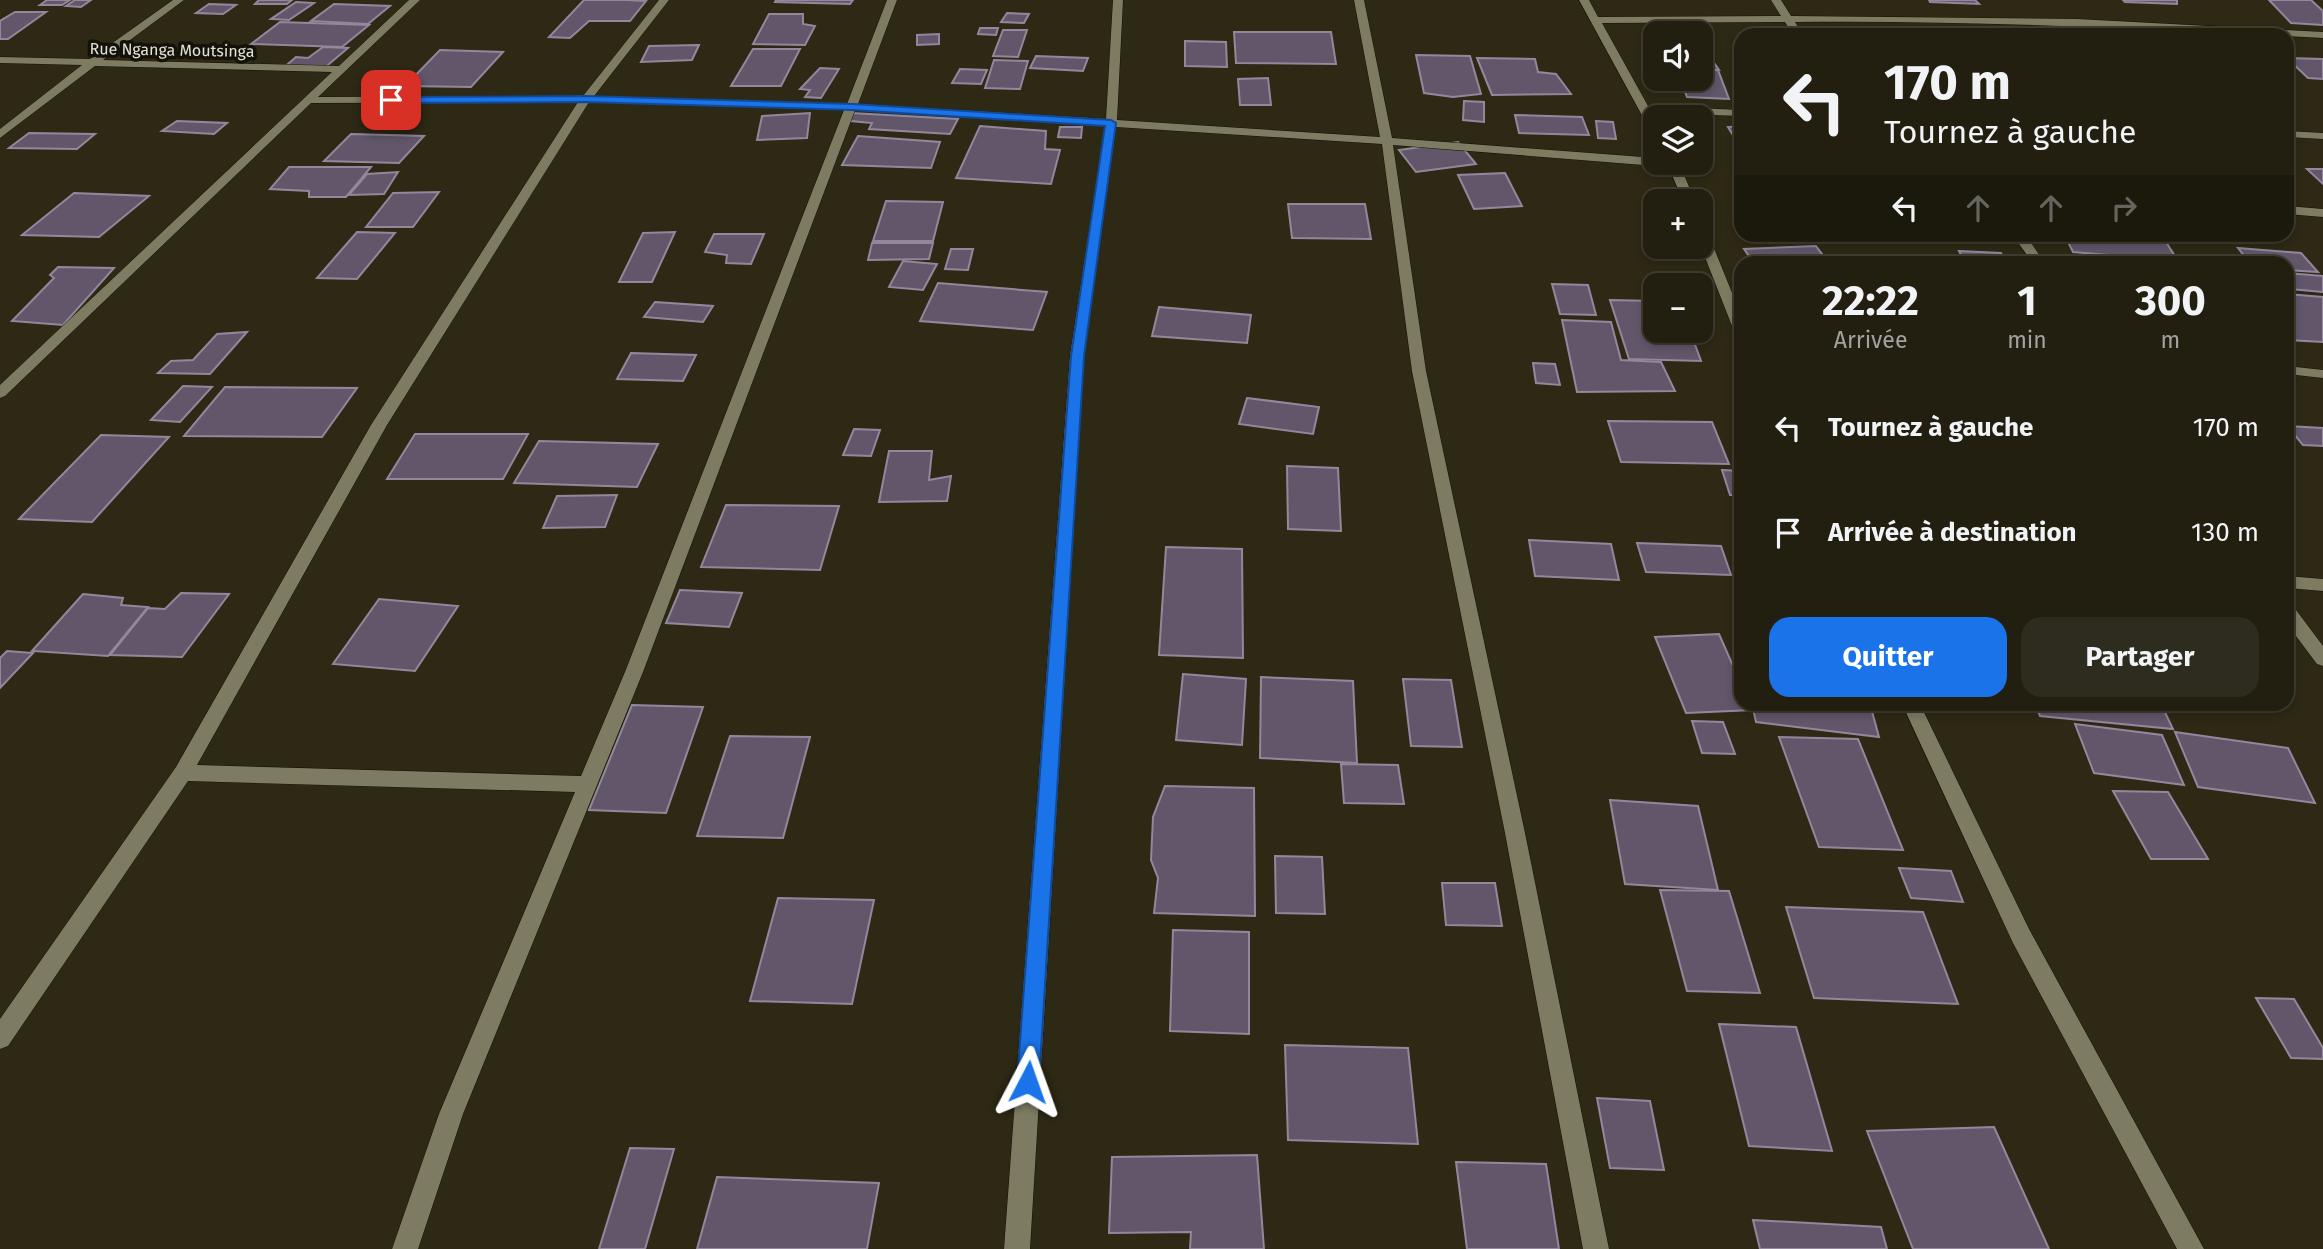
<!DOCTYPE html>
<html lang="fr">
<head>
<meta charset="utf-8">
<style>
	:root { --surface:#221f10; --page:#2e2c1e; --text:#f1f3f6; --muted:#a2a29f; --line:#3f3d30; --accent:#1a73e8 }
	body { margin:0; font-family:"Fira Sans",sans-serif; background:var(--page); color:var(--text); height:100vh; display:flex; flex-direction:column; font-size:26px; white-space:nowrap }
	* { box-sizing:border-box; margin:0 }
	p { font-size:23px; color:var(--muted) }
	.icon { flex:none; width:38px; height:38px; fill:none; stroke:currentColor; stroke-width:2; stroke-linecap:round; stroke-linejoin:round }
	.map { position:relative; flex:1; overflow:hidden }
	.side { position:absolute; left:1734px; top:256px; width:560px; height:455px; display:flex; flex-direction:column; background:var(--surface); border-radius:21px; box-shadow:0 4px 10px #0003,0 0 0 2px var(--line) }
	.side>* { flex:none }
	.guide { position:absolute; left:1734px; top:28px; width:560px; height:214px; border-radius:21px; box-shadow:0 4px 10px #0003,0 0 0 2px var(--line); background:#221f10; color:var(--text); overflow:hidden }
	.tools { position:absolute; left:1643px; top:21px; display:grid; gap:14px }
	.tools a { display:grid; place-items:center; width:70px; height:70px; border-radius:14px; background:var(--surface); box-shadow:0 4px 10px #0003,0 0 0 2px var(--line); font-size:35px }
	.pin { position:absolute; display:grid; place-items:center; width:60px; height:60px; color:#fff; margin:-30px; border-radius:14px; box-shadow:0 4px 10px #0006 }
	.me { position:absolute; width:77px; margin:-38px; rotate:4deg; stroke-linejoin:round; filter:drop-shadow(0 0 5px #0008) }
	.turn { display:flex; align-items:center; gap:24px; height:147px; padding:0 35px; font-size:32px }
	.turn .icon { width:91px; height:91px; stroke-width:2.5 }
	.turn b { display:block; font-size:49px; line-height:60px }
	.lanes { display:flex; align-items:center; height:66px; padding:0 35px; background:#0003; justify-content:center; gap:35px; direction:ltr }
	.lanes .off { opacity:.35 }
	.eta { display:flex; justify-content:space-evenly; align-items:center; height:119px; text-align:center }
	.eta b { font-size:42px; font-weight:700; line-height:49px }
	.cta { display:flex; gap:14px; margin-top:auto; padding:14px 35px }
	.cta a { flex:1; height:80px; border-radius:21px; background:var(--accent); color:#fff; font-size:28px; font-weight:700; line-height:80px; text-align:center }
	.cta a+a { background:var(--page); color:var(--text) }
	ul { padding:0; list-style:none }
	li { display:flex; align-items:center; gap:21px; height:105px; padding:0 35px }
	li div { flex:1 }
	li b { display:block; font-size:26px }
	li em { font-style:normal }
	.map>svg:first-child { display:block }
	.building { fill:#61566a; stroke:#93879c; stroke-width:2 }
	.lines { fill:none; stroke-linecap:round; stroke-linejoin:round }
	.street-casing { stroke:#151201; stroke-width:1 }
	.street { fill:#7e7b63; fill-rule:evenodd }
	.route { fill:#1a73e8; stroke:#114b97; stroke-width:2 }
	.labels { text-anchor:middle; dominant-baseline:central; stroke-width:7; stroke-linejoin:round; paint-order:stroke }
	.far-street-label { font-size:16px; fill:#e3e1d4; stroke:#131209 }
</style>
</head>
<body>
<div class="map">
<svg width="2323" height="1249" viewBox="0 0 2323 1249">
	<rect width="100%" height="100%" fill="#2d2915"/>
	<!-- building -->
	<g class="building">
		<polygon points="47,0 70,0 62,5 40,5"/>
		<polygon points="75,0 91,0 81,7 66,6"/>
		<polygon points="259,0 292,0 287,4 255,4"/>
		<polygon points="584,0 626,0 646,1 630,21 589,21 570,38 549,37"/>
		<polygon points="776,0 853,0 850,4 775,2"/>
		<polygon points="1929,0 1975,0 1979,4 1930,2"/>
		<polygon points="2123,0 2177,0 2177,4 2125,2"/>
		<polygon points="2269,0 2311,0 2323,11 2323,25 2291,23"/>
		<polygon points="296,2 314,3 289,20 271,19"/>
		<polygon points="209,4 236,5 223,14 196,13"/>
		<polygon points="334,4 390,6 368,24 311,21"/>
		<polygon points="15,12 46,12 8,39 0,39 0,21"/>
		<polygon points="1007,13 1029,14 1024,23 1001,22"/>
		<polygon points="769,14 803,14 803,24 815,26 805,45 753,44"/>
		<polygon points="280,22 369,25 342,47 251,44"/>
		<polygon points="2042,23 2102,23 2115,35 2054,35"/>
		<polygon points="980,28 998,28 996,35 978,34"/>
		<polygon points="1003,30 1027,30 1018,57 993,56"/>
		<polygon points="1234,32 1331,32 1336,64 1236,63"/>
		<polygon points="2166,32 2203,32 2207,35 2170,35"/>
		<polygon points="939,34 939,44 917,45 917,35"/>
		<polygon points="1185,41 1226,42 1227,67 1185,66"/>
		<polygon points="699,45 692,60 641,62 649,46"/>
		<polygon points="323,47 348,48 322,70 282,69 296,57 308,58"/>
		<polygon points="753,49 800,49 781,86 731,86"/>
		<polygon points="440,50 503,52 471,87 405,86"/>
		<polygon points="1701,53 1707,53 1719,70 1701,69"/>
		<polygon points="1416,55 1470,56 1481,94 1453,97 1424,93"/>
		<polygon points="1036,56 1088,58 1083,71 1030,68"/>
		<polygon points="1477,58 1535,59 1538,72 1556,74 1571,94 1492,95"/>
		<polygon points="2287,58 2323,59 2323,79 2308,78"/>
		<polygon points="994,60 1028,61 1020,89 985,88"/>
		<polygon points="820,68 839,69 821,98 805,97 810,90 800,89"/>
		<polygon points="960,69 987,70 981,84 952,83"/>
		<polygon points="1701,70 1718,70 1729,99 1687,97 1680,79 1701,79"/>
		<polygon points="1268,78 1271,105 1240,105 1238,79"/>
		<polygon points="1464,101 1484,102 1484,122 1463,120"/>
		<polygon points="810,113 807,138 757,140 762,116"/>
		<polygon points="851,113 958,119 950,134 869,129 872,123 851,121"/>
		<polygon points="1515,115 1582,117 1589,135 1519,133"/>
		<polygon points="177,121 227,123 214,134 162,131"/>
		<polygon points="1596,121 1613,122 1616,139 1598,138"/>
		<polygon points="980,126 1046,131 1045,149 1060,150 1051,184 956,178"/>
		<polygon points="1741,126 1741,148 1728,127"/>
		<polygon points="1060,127 1082,127 1081,138 1058,137"/>
		<polygon points="29,133 95,134 77,149 9,148"/>
		<polygon points="351,134 424,136 399,163 324,161"/>
		<polygon points="858,136 940,142 931,168 842,165"/>
		<polygon points="1458,142 1476,164 1416,172 1399,150"/>
		<polygon points="289,167 371,167 346,197 309,197 309,191 270,189"/>
		<polygon points="2307,169 2323,169 2323,184"/>
		<polygon points="398,172 384,194 349,195 367,174"/>
		<polygon points="1505,173 1522,206 1474,209 1458,175"/>
		<polygon points="439,192 413,227 366,227 393,193"/>
		<polygon points="74,193 149,196 99,237 22,235"/>
		<polygon points="886,201 943,202 933,241 873,241"/>
		<polygon points="1288,204 1365,204 1371,239 1292,238"/>
		<polygon points="357,232 395,233 357,279 317,278"/>
		<polygon points="675,232 652,282 619,282 643,233"/>
		<polygon points="714,234 764,234 751,264 726,263 727,255 705,252"/>
		<polygon points="2064,234 2161,234 2178,261 2073,252"/>
		<polygon points="872,243 933,243 929,259 868,260"/>
		<polygon points="1816,246 1828,262 1753,262 1744,249"/>
		<polygon points="2238,248 2301,253 2318,272 2287,270 2287,262 2249,262"/>
		<polygon points="951,249 973,249 968,270 945,269"/>
		<polygon points="1959,251 2001,253 2006,262 1965,262"/>
		<polygon points="903,261 937,264 923,290 889,287"/>
		<polygon points="58,267 114,268 63,325 12,321 54,278 50,275"/>
		<polygon points="2287,273 2323,276 2323,292 2290,289 2287,285"/>
		<polygon points="938,283 1047,292 1033,330 920,321"/>
		<polygon points="1552,284 1588,285 1596,315 1560,314"/>
		<polygon points="2287,294 2323,297 2323,342 2287,340"/>
		<polygon points="1610,300 1656,301 1656,331 1690,331 1701,361 1629,359"/>
		<polygon points="655,302 713,306 703,322 644,317"/>
		<polygon points="1159,307 1251,315 1247,343 1152,336"/>
		<polygon points="1562,320 1611,322 1621,360 1661,362 1675,391 1577,392"/>
		<polygon points="247,332 210,374 158,373 171,361 193,360 217,334"/>
		<polygon points="631,353 696,355 683,381 617,379"/>
		<polygon points="1533,363 1555,364 1560,385 1536,383"/>
		<polygon points="183,386 212,387 180,422 151,420"/>
		<polygon points="225,387 357,388 322,437 184,436"/>
		<polygon points="1247,398 1319,407 1313,434 1239,424"/>
		<polygon points="1608,421 1712,422 1729,464 1621,462"/>
		<polygon points="2287,426 2323,428 2323,446 2303,445"/>
		<polygon points="854,429 880,430 871,456 843,455"/>
		<polygon points="415,434 528,434 503,479 387,479"/>
		<polygon points="101,435 169,437 92,522 19,519"/>
		<polygon points="539,441 658,444 637,487 514,483"/>
		<polygon points="889,451 932,451 929,480 951,476 947,501 879,502"/>
		<polygon points="1287,466 1338,468 1341,531 1288,529"/>
		<polygon points="1722,470 1741,471 1741,495 1730,495"/>
		<polygon points="617,495 605,527 543,528 557,496"/>
		<polygon points="726,505 839,506 820,570 701,567"/>
		<polygon points="1529,540 1611,544 1619,580 1535,576"/>
		<polygon points="1637,543 1721,546 1731,575 1646,572"/>
		<polygon points="1166,547 1242,549 1243,658 1159,655"/>
		<polygon points="680,590 742,593 729,627 666,623"/>
		<polygon points="181,593 229,594 182,657 110,655 148,608 165,609"/>
		<polygon points="83,594 123,598 121,605 148,607 108,656 32,651"/>
		<polygon points="379,599 458,606 415,671 333,664"/>
		<polygon points="1719,634 1741,684 1741,704 1750,704 1753,710 1686,713 1655,637"/>
		<polygon points="7,651 33,653 0,688 0,658"/>
		<polygon points="1183,674 1246,679 1242,745 1176,740"/>
		<polygon points="1261,677 1353,681 1357,763 1260,758"/>
		<polygon points="1403,679 1451,680 1462,747 1411,746"/>
		<polygon points="1752,704 1870,704 1879,737 1756,722"/>
		<polygon points="2035,704 2161,704 2173,729 2040,716"/>
		<polygon points="632,705 703,707 666,813 589,810"/>
		<polygon points="1692,721 1723,722 1735,754 1702,753"/>
		<polygon points="2075,724 2162,735 2184,785 2094,773"/>
		<polygon points="2175,732 2288,748 2315,803 2198,787"/>
		<polygon points="730,736 810,737 783,838 697,836"/>
		<polygon points="1779,737 1858,739 1903,850 1819,847"/>
		<polygon points="1341,764 1398,765 1404,804 1344,803"/>
		<polygon points="1165,786 1254,788 1255,916 1154,913 1158,878 1151,860 1153,817"/>
		<polygon points="2113,791 2168,792 2208,859 2151,859"/>
		<polygon points="1610,800 1698,806 1718,890 1625,884"/>
		<polygon points="1275,856 1322,857 1325,914 1276,913"/>
		<polygon points="1899,868 1951,871 1963,902 1911,898"/>
		<polygon points="1442,883 1495,883 1502,926 1446,925"/>
		<polygon points="1660,890 1729,891 1760,993 1687,991"/>
		<polygon points="778,898 874,900 852,1004 750,1001"/>
		<polygon points="1786,907 1923,912 1958,1004 1814,998"/>
		<polygon points="1173,930 1249,932 1249,1034 1170,1031"/>
		<polygon points="2256,998 2294,999 2323,1048 2323,1059 2291,1058"/>
		<polygon points="1719,1024 1796,1027 1832,1151 1749,1146"/>
		<polygon points="1285,1045 1408,1048 1418,1144 1288,1140"/>
		<polygon points="1597,1098 1650,1101 1664,1170 1610,1168"/>
		<polygon points="1994,1127 2049,1249 1913,1249 1867,1131"/>
		<polygon points="630,1148 674,1149 645,1249 599,1249"/>
		<polygon points="1257,1155 1264,1249 1190,1249 1191,1232 1109,1233 1112,1157"/>
		<polygon points="1456,1162 1546,1164 1559,1249 1467,1249"/>
		<polygon points="717,1177 879,1183 867,1249 697,1249"/>
		<polygon points="1753,1220 1881,1227 1887,1249 1760,1249"/>
	</g>
	<g class="lines">
		<!-- street casing -->
		<g class="street-casing">
			<g id="street">
				<path d="M173,0H184L103,60L339,66L409,0H420L318,97L583,96L659,0H669L594,96L847,104L887,0H897L858,104L1106,119L1113,0H1123L1117,120L1380,137L1354,0H1364L1392,138L1656,158V163H1661L1656,166L1393,145L1426,371L1525,833L1609,1249H1583L1505,833L1412,371L1382,144L1116,127L1084,356L1030,1249H1004L1070,356L1105,126L855,110L643,672L463,1114L418,1249H392L439,1114L575,792L188,781L8,1046L0,1049V1019L176,767L371,425L578,102L311,103L5,396L0,398V385L332,72L95,66L0,138V129L82,65L0,63V57L90,59ZM589,102L844,110L625,672L581,776L197,765L387,425Z"/>
				<path d="M1579,0H1589L1598,17L1781,16L1771,0H1781L1791,16L2077,19L2323,32V38C2149,29 1971,20 1795,22L1803,35H1793L1785,22L1602,23L1648,106L1741,110V116L1652,113L1656,119V133L1650,130Z"/>
				<polygon points="2287,131 2323,133 2323,139 2287,137"/>
				<polygon points="1667,163 1679,163 1695,201 1683,201"/>
				<polygon points="2287,206 2323,209 2323,217 2287,214"/>
				<polygon points="1701,227 1707,231 1741,315 1741,335 1734,331 1701,247"/>
				<polygon points="2012,234 2025,234 2044,262 2032,262"/>
				<polygon points="2287,366 2323,370 2323,378 2287,374"/>
				<polygon points="2287,576 2323,579 2323,591 2287,588"/>
				<polygon points="2287,605 2293,606 2323,646 2323,666 2317,664 2287,624"/>
				<polygon points="1902,704 1920,704 2029,929 2204,1249 2177,1249 2013,943"/>
			</g>
		</g>
		<!-- street -->
		<use href="#street" class="street"/>
	</g>
	<!-- route -->
	<polygon class="route" points="586,96 853,104 1111,120 1116,123 1084,356 1039,1082 1035,1089 1028,1092 1020,1089 1017,1082 1071,356 1105,126 853,110 586,102 391,103 386,100 391,97"/>
	<g class="labels">
		<!-- far-street labels -->
		<g class="far-street-label">
			<text transform="translate(172 50) rotate(1)">Rue Nganga Moutsinga</text>
		</g>
	</g>
</svg>
<div class="tools">
<a><svg class="icon" aria-label="sound" viewBox="0 0 24 24"><path d="M4 9h4l5-4v14l-5-4H4zM17 9q2 3 0 6"/></svg></a>
<a><svg class="icon" aria-label="layers" viewBox="0 0 24 24"><path d="M12 4l9 5-9 5-9-5zM3 14l9 5 9-5"/></svg></a>
<a>+</a>
<a>−</a>
</div>
<div class="pin" style="left:391px;top:100px;background:#d93025"><svg class="icon" aria-label="arrive" viewBox="0 0 24 24"><path d="M6 21V4h12l-3 4 3 4H6"/></svg></div>
<svg class="me" style="left:1028px;top:1082px" viewBox="-20 -20 40 40"><path d="M0-17L14 15 0 8-14 15z" fill="#1a73e8" stroke="#fff" stroke-width="4"/></svg>
<div class="guide">
<div class="turn"><svg class="icon" aria-label="left" viewBox="0 0 24 24"><path d="M17 20v-9H6M10 6l-5 5 5 5"/></svg><div><b>170 m</b>Tournez à gauche</div></div>
<div class="lanes"><svg class="icon" aria-label="left" viewBox="0 0 24 24"><path d="M17 20v-9H6M10 6l-5 5 5 5"/></svg><svg class="icon off" aria-label="ahead" viewBox="0 0 24 24"><path d="M12 20V5M6 11l6-6 6 6"/></svg><svg class="icon off" aria-label="ahead" viewBox="0 0 24 24"><path d="M12 20V5M6 11l6-6 6 6"/></svg><svg class="icon off" aria-label="right" viewBox="0 0 24 24"><path d="M7 20v-9h11M14 6l5 5-5 5"/></svg></div>
</div>
<section class="side">
<div class="eta">
<div><b>22:22</b><p>Arrivée</p></div>
<div><b>1</b><p>min</p></div>
<div><b>300</b><p>m</p></div>
</div>
<ul>
<li><svg class="icon" aria-label="left" viewBox="0 0 24 24"><path d="M17 20v-9H6M10 6l-5 5 5 5"/></svg><div><b>Tournez à gauche</b></div><em>170 m</em></li>
<li><svg class="icon" aria-label="arrive" viewBox="0 0 24 24"><path d="M6 21V4h12l-3 4 3 4H6"/></svg><div><b>Arrivée à destination</b></div><em>130 m</em></li>
</ul>
<div class="cta"><a>Quitter</a><a>Partager</a></div>
</section>
</div>
</body>
</html>
